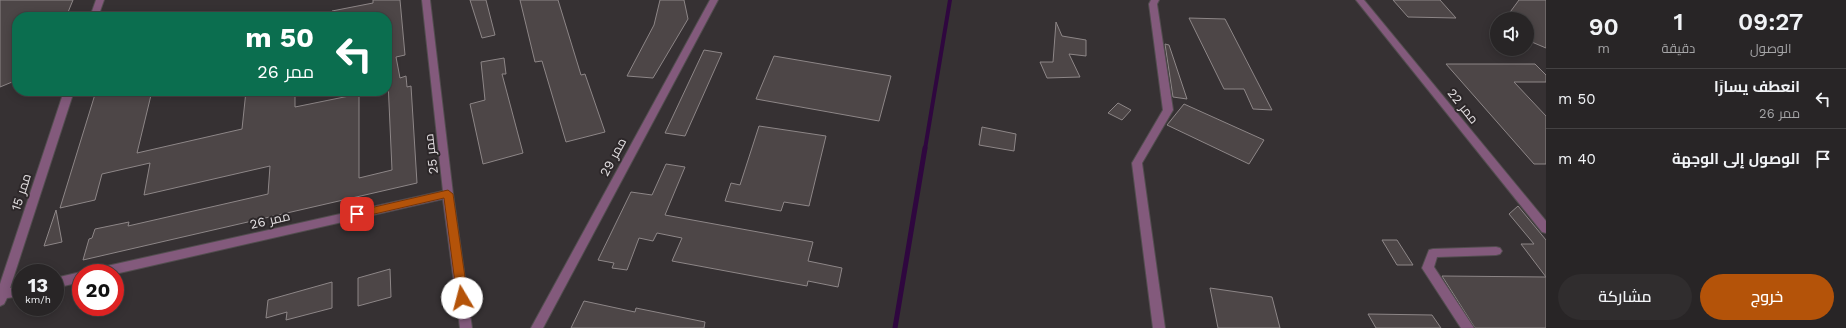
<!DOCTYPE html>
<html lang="ar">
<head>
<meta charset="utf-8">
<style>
	:root { --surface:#282526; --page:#302d2e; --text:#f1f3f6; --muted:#a5a5a7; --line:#444243; --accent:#b45309 }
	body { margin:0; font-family:"Work Sans",Cairo,sans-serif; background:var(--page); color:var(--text); direction:rtl; height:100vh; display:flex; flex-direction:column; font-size:15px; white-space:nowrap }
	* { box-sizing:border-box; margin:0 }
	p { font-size:13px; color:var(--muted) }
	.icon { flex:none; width:22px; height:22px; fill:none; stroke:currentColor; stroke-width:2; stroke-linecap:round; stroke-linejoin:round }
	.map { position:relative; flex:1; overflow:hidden; direction:ltr }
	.panel { display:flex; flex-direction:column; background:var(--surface); width:300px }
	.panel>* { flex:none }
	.banner { position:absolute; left:12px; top:12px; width:380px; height:84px; border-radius:16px; box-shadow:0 2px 10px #0003,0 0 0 1px var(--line); direction:rtl; background:#0b6e4f; color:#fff; overflow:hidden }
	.controls { position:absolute; left:1490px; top:12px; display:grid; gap:8px }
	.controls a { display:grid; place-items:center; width:44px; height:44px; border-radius:50%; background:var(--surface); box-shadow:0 2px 10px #0003,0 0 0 1px var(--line); font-size:20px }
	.speed { position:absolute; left:12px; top:264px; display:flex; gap:8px; font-size:20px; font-weight:700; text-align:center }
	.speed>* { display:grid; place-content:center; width:52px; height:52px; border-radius:50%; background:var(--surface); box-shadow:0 2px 10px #0003,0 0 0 1px var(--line); line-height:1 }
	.speed small { font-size:10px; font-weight:400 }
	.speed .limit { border:6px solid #d22; background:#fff; color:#111 }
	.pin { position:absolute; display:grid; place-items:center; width:34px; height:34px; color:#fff; margin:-17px; border-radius:8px; box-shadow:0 2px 6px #0006 }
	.me { position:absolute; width:44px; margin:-22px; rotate:352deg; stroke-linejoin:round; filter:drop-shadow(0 0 3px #0008) }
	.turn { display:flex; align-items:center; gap:14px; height:84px; padding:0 12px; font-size:18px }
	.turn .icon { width:52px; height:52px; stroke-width:2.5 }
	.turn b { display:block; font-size:28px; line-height:34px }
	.eta { display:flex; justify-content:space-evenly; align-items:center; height:68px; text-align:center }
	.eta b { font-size:24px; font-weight:600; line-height:28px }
	.cta { display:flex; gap:8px; margin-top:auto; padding:8px 12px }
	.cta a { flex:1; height:46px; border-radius:24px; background:var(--accent); color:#fff; font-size:16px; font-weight:600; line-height:46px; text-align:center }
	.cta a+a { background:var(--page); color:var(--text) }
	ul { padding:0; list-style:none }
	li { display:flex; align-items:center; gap:12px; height:60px; padding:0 12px; border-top:1px solid var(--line) }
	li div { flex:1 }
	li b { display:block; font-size:15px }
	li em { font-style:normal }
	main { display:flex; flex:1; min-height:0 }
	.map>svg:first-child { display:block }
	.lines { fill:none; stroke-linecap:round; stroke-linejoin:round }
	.stream-far1 { stroke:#2f073f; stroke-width:4 }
	.stream { stroke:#2f073f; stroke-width:5 }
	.building { fill:#4d4647; stroke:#8d8687 }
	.minor-casing { stroke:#524d4f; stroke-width:2 }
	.minor { fill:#835a7c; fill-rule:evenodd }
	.route { fill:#b45309; stroke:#753606 }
	.labels { text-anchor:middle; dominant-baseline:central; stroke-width:4; stroke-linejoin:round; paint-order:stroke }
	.street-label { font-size:13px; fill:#e2dee0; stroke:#2c2729 }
</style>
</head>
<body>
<main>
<section class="panel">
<div class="eta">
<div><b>09:27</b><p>الوصول</p></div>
<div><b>1</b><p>دقيقة</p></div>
<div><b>90</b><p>m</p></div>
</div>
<ul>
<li><svg class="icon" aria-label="left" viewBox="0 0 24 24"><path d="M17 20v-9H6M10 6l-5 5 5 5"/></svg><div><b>انعطف يسارًا</b><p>ممر 26</p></div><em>50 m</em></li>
<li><svg class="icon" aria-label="arrive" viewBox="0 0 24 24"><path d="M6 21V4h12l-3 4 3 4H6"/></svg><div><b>الوصول إلى الوجهة</b></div><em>40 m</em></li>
</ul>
<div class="cta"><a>خروج</a><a>مشاركة</a></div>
</section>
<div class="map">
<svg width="1546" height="328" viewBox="0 0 1546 328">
	<rect width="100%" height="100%" fill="#363133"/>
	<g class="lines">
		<!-- stream-far1 -->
		<polyline class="stream-far1" points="925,149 950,0"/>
		<!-- stream -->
		<polyline class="stream" points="895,328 925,148"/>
	</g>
	<!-- building -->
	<g class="building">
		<polygon points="0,0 73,0 66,17 17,17 13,44 17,47 17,63 12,68 17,76 17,80 0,87"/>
		<polygon points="373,0 400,0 405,55 396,57 400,78 406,76 407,87 411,86 417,183 83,260 89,239 92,238 95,229 129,222 128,226 268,194 270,166 144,195 150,163 102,174 95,200 60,208 96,91 152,91 137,153 242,129 246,91 295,91 295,107 359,94 359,178 392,170 387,59 387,17 332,17 332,11 373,3"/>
		<polygon points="470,0 486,0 495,35 482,38"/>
		<polygon points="520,0 558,0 581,75 585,74 605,132 566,142 542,61 535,62"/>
		<polygon points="660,0 684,0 688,19 653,78 627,76 654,25"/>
		<polygon points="1393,0 1440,0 1456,18 1408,17"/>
		<polygon points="1519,0 1546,0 1546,48 1527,40 1527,19 1505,19"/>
		<polygon points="1189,18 1225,19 1272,110 1253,109 1244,89 1224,89"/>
		<polygon points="1056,22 1062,36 1086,40 1086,56 1069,54 1080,77 1047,78 1040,62 1053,62"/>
		<polygon points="1165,44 1169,45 1187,99 1173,97"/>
		<polygon points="704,50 722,53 685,136 665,133"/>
		<polygon points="774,56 891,76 879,121 756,99"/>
		<polygon points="504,58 506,74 502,74 523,153 483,164 470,104 485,100 481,62"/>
		<polygon points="1446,64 1535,64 1546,75 1546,82 1514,82 1546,116 1546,164 1534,164"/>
		<polygon points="1118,103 1131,110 1122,120 1108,113"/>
		<polygon points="1184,104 1264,140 1249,164 1167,125"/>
		<polygon points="759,126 826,136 809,206 784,202 781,211 725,201 731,183 740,185"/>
		<polygon points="982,127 1016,134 1014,151 979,145"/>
		<polygon points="666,164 685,167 665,215 813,242 808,261 842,268 838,287 808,281 807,286 672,261 682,238 657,233 653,241 639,238 627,270 612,268 614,263 598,260 631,192 652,195"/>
		<polygon points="1518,206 1546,240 1546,277 1521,244 1534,244 1509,214"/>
		<polygon points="56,210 62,242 44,246"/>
		<polygon points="1382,240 1397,240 1413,265 1397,265"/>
		<polygon points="390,269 391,297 358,306 358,278"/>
		<polygon points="1442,276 1546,277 1546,328 1475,328"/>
		<polygon points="332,282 332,308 286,320 287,312 266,318 268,300"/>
		<polygon points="1210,288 1272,297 1280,328 1218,328"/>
		<polygon points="584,301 635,312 636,308 705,322 704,328 571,328"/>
		<polygon points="1368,314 1432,315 1441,328 1376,328"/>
	</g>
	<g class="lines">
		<!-- minor casing -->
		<g class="minor-casing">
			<g id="minor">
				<polygon points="96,0 104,0 98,17 90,17"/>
				<polygon points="422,0 430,0 453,194 472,328 460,328 443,199 115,274 92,273 94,270 98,268 443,191"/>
				<polygon points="710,0 718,0 543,328 531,328"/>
				<polygon points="1151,0 1159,0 1157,4 1173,110 1142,163 1165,328 1153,328 1132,163 1163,110 1149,4"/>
				<polygon points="1356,0 1364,0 1546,221 1546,233 1542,232"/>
				<polygon points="64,91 74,91 10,288 21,286 21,296 7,298 4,304 0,306 0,284"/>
				<polygon points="1496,247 1500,248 1502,251 1500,254 1496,255 1437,257 1434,267 1474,328 1461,328 1422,268 1429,250 1433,249"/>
				<polygon points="81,272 83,273 81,273 81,282 55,288 55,278"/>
			</g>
		</g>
		<!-- minor -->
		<use href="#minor" class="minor"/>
	</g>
	<!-- route -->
	<polygon class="route" points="448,190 453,194 468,298 466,301 459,301 457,298 444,198 357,218 352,214 357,211"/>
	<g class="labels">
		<!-- street labels -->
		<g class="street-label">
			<text transform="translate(1463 106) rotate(51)">ممر 22</text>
			<text transform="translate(431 154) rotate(-97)">ممر 25</text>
			<text transform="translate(613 157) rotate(-62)">ممر 29</text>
			<text transform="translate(21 192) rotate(-72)">ممر 15</text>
			<text transform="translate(270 220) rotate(-13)">ممر 26</text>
		</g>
	</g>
</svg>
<div class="controls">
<a><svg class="icon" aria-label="sound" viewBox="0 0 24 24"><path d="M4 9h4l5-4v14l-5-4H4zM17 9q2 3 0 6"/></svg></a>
</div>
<div class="speed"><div>13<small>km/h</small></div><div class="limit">20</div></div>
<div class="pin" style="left:357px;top:214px;background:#d93025"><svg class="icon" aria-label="arrive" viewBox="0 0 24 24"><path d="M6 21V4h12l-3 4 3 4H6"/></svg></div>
<svg class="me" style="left:462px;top:298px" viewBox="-20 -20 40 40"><circle r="19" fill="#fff"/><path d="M0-13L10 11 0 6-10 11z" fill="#b45309"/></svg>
<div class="banner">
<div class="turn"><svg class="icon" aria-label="left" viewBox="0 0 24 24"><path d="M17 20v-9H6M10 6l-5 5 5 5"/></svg><div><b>50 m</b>ممر 26</div></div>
</div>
</div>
</main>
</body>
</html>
